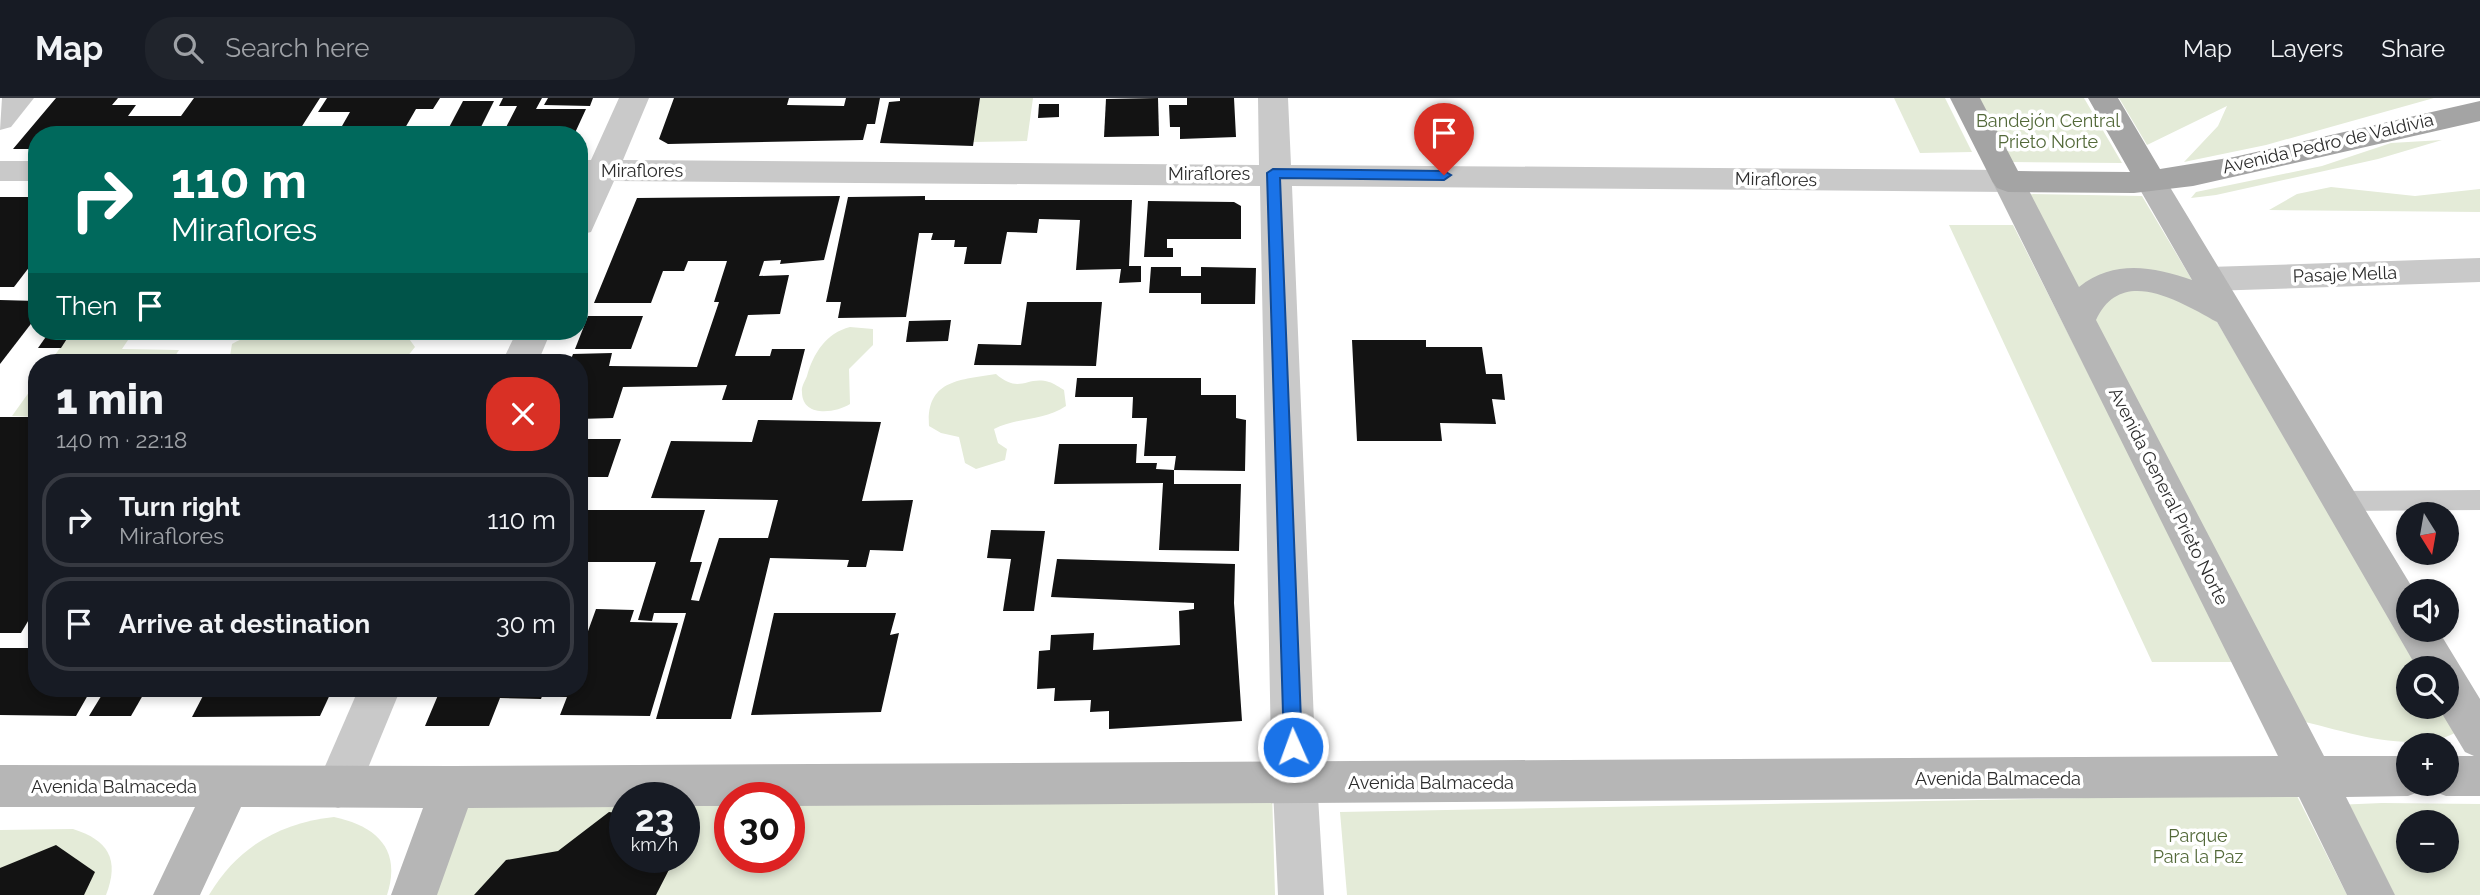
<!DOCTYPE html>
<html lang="en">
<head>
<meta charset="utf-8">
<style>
	:root { --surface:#171b24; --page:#20242c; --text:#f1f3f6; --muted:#9ea1a6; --line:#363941 }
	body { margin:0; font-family:Raleway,sans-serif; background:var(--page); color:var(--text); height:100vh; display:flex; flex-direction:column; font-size:26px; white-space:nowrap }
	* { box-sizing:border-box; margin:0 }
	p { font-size:23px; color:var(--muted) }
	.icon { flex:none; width:38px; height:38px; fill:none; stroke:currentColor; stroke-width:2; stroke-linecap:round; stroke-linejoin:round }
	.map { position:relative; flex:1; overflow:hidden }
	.panel { position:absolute; left:28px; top:256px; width:560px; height:343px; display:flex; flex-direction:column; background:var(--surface); border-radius:28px; box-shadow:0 4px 10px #0003 }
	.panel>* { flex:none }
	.hud { position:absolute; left:28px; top:28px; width:560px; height:214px; border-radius:28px; box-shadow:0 4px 10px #0003; background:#00695c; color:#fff; overflow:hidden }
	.needle { width:46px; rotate:169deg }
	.controls { position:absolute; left:2396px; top:404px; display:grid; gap:14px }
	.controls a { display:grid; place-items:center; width:63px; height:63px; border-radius:50%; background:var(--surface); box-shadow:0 4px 10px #0003; font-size:35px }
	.speed { position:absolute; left:609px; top:684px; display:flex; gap:14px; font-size:35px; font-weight:700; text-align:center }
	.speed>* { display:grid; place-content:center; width:91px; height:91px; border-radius:50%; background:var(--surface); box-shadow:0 4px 10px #0003; line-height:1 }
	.speed small { font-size:18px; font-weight:400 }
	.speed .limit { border:10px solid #d22; background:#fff; color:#111 }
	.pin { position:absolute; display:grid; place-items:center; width:60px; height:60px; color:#fff; margin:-72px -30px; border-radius:50% 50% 50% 0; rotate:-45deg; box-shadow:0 0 7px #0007 }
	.pin .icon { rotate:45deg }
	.me { position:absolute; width:77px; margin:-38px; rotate:358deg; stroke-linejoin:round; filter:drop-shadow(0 0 5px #0008) }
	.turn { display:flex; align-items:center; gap:24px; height:147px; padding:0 28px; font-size:32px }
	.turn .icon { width:91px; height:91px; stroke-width:2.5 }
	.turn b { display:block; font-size:49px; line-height:60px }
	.then { display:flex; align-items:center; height:66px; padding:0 28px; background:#0003; gap:14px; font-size:26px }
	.round { display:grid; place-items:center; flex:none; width:74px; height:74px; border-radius:28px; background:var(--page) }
	.headline { display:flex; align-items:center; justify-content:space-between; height:119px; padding:0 28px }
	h1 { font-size:42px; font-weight:800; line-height:52px }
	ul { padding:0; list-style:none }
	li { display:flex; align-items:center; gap:21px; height:94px; margin:0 14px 10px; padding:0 14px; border:4px solid var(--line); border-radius:28px }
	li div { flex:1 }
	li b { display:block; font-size:26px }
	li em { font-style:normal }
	header { display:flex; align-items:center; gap:42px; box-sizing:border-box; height:98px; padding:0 35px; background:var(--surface); border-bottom:2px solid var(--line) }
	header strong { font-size:33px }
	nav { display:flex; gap:38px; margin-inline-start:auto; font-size:24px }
	.search { width:490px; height:63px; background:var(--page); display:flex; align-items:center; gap:18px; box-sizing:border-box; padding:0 24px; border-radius:28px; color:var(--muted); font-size:26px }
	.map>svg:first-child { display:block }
	.green { fill:#e4ebd8; fill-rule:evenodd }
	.building { fill:#131313 }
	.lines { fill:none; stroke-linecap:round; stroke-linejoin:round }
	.service { fill:#c9c9c9; fill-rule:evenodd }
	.minor { fill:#c9c9c9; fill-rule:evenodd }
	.secondary { fill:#b6b6b6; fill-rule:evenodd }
	.primary { fill:#a4a4a4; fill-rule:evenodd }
	.route { fill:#1a73e8; stroke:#114b97; stroke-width:2 }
	.labels { text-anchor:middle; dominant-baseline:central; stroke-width:7; stroke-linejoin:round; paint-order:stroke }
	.park-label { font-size:18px; fill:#536939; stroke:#fff }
	.street-label { font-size:18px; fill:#2c2c2c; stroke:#fff }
</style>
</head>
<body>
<header>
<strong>Map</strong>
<div class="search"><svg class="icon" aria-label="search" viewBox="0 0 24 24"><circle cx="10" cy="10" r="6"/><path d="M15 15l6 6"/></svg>Search here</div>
<nav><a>Map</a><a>Layers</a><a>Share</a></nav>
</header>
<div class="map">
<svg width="2480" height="797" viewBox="0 0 2480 797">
	<rect width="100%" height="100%" fill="#fff"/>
	<!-- green -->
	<g class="green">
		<polygon points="980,0 1033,0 1027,43 973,44"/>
		<polygon points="1894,0 1945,0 1972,54 1920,55"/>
		<polygon points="1978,0 2084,0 2122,65 2010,64"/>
		<polygon points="2119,0 2434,0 2266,47 2184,64 2218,28 2227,8 2147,47"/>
		<polygon points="2442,42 2378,61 2216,97 2191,100 2196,94 2322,68 2391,45"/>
		<polygon points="2331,89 2415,98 2480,91 2480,114 2269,112 2297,96"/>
		<path d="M2026,96L2142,98L2423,570H2408V609H2446L2455,635C2409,658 2340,631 2292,621Z"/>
		<polygon points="1949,127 2013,127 2235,564 2152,564"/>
		<path d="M850,229L873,231V247L849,271L850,306C836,315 802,320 802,294C801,289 805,283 807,278C813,256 826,235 850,229Z"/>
		<polygon points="72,233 134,233 122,251 179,252 171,264 50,264"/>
		<path d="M282,233H377L382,237L407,238L415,249L407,259L391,264H224L230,258L232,246C241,240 251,238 261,242Z"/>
		<path d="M996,276C1020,297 1027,277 1049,284C1054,285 1060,290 1064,292L1066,308C1044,323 1017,319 994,331L998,345L1007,351L1005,362L976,371L965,365L959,339L941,335L929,328C926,282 959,282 996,276Z"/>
		<polygon points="37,283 37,319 12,318"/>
		<path d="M1272,693L1275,797H421L458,695ZM625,700H684V760H625ZM730,700H789V760H730Z"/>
		<polygon points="2296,696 2347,797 1347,797 1340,714"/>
		<path d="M2382,705L2480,706V797H2381L2335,707ZM2408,724H2446V763H2408Z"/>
		<path d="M334,719C376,728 402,751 387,797H209C237,749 280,725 334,719Z"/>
		<path d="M73,731C108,742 120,761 106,797H0V732Z"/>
	</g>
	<!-- building -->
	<g class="building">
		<polygon points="56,0 118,0 112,7 136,7 128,18 181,18 194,0 320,0 297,36 221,36 226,29 201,29 194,37 37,37 37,51 13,51"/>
		<polygon points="327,0 440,0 433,11 416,11 401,37 338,35 350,14 318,14"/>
		<polygon points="503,0 542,0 536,11 586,11 574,37 502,37 517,8 499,8"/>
		<polygon points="548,0 593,0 590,8 544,7"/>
		<polygon points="674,0 789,0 787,7 844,8 846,0 880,0 875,26 867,26 863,42 668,46 659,41"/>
		<polygon points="900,0 980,0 973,48 880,45 889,4 900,3"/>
		<polygon points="1158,0 1159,38 1104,39 1106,1"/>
		<polygon points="1187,0 1234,0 1236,39 1180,41 1180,29 1170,29 1169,7 1187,7"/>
		<polygon points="463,3 494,3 477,37 445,37"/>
		<polygon points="1039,6 1059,6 1059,19 1038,20"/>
		<polygon points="840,98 824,162 780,166 781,162 764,163 759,178 789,177 780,216 748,217 735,258 770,258 772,251 805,251 792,302 722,302 727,287 623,289 613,320 579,321 579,264 570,264 573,256 612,255 609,268 697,269 719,204 714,204 727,163 688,163 684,173 663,173 651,205 594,205 637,100"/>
		<polygon points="925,98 925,102 1132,102 1129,168 1141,168 1141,184 1119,185 1121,171 1076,172 1080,122 1039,121 1037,135 1007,134 1001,166 964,166 967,149 954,149 955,142 931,142 933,135 919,135 906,219 838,220 841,204 826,204 848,99"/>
		<polygon points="0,99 37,99 37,159 14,189 0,189"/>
		<polygon points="1148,103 1234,104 1241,108 1241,141 1167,141 1167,150 1173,150 1173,159 1144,159"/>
		<polygon points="1151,169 1181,169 1181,178 1201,178 1201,169 1256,170 1255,206 1201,206 1201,195 1149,195"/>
		<polygon points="0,202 37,203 37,218 0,266"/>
		<polygon points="1027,204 1102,204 1096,268 974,267 978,246 1021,247"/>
		<polygon points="588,218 643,218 631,251 575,251"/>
		<polygon points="951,222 948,243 906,244 909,223"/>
		<polygon points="50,233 72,233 61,250 38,250"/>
		<polygon points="439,233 500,233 496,241 435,241"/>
		<polygon points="1352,242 1426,242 1426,249 1482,249 1486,276 1502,276 1505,302 1492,301 1496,326 1440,325 1442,343 1357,343"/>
		<polygon points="1077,280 1201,280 1201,297 1236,297 1236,320 1246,322 1245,373 1174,372 1176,358 1144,358 1147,320 1132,320 1133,299 1075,299"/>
		<polygon points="0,319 37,319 37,508 21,535 0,535"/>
		<polygon points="758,322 881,324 862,403 913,402 903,453 870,452 866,469 847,469 849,462 770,460 731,621 656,621 686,515 654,515 652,523 638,522 656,464 585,464 579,480 579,412 705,412 690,464 702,464 691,502 699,503 719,440 768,440 778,402 651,400 671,343 752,344"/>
		<polygon points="579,341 621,341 608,379 585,379 580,394"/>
		<polygon points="1059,346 1137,346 1136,365 1157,365 1156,371 1174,372 1174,386 1241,386 1239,453 1159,452 1163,385 1054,386"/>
		<polygon points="991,432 1045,433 1034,513 1003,513 1011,461 987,460"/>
		<polygon points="1057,461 1235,466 1234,505 1242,623 1109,631 1109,613 1090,614 1091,602 1054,603 1055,590 1037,591 1039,553 1050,552 1051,537 1094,535 1093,552 1180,547 1179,513 1194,511 1194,505 1051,499"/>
		<polygon points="596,511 634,512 630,524 678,525 650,618 560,617 567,599 553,599 556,590 579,590 579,558"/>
		<polygon points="774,515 896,515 890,537 899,535 881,614 751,617"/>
		<polygon points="0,550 37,550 37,590 92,590 76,618 0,617"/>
		<polygon points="106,590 147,590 131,618 89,618"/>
		<polygon points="207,590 333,590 320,618 192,619"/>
		<polygon points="441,590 545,590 541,601 500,600 489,628 425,628"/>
		<polygon points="609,714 625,716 625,760 675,760 656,797 474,797 506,762 558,753"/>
		<polygon points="56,747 95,774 84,797 0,797 0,770"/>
	</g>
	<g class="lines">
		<!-- service -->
		<polygon class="service" points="2480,392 2480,412 2340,413 2331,410 2328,403 2331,396 2340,393"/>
		<!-- minor -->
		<g class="minor">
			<polygon points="2,0 34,0 11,29 0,32"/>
			<polygon points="619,0 649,0 623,62 1259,67 1258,0 1288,0 1291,67 2008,72 2019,76 2024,83 2019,90 2008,94 1292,88 1315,649 1324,797 1278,797 1271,649 1260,88 614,83 591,134 579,137 579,89 582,82 579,82 579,62 591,62"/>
			<rect x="0" y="63" width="37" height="20"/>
			<polygon points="2480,160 2480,184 2209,193 2197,189 2192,181 2197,173 2209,169"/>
			<polygon points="517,233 551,233 538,264 502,264"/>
			<polygon points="359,590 401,590 354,704 338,710 322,704 316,689"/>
		</g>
		<!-- secondary -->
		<path class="secondary" d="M2008,72L2019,76L2024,83L2079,189C2115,161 2153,169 2192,182L2135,83L2140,76L2151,72L2162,76L2415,494H2408V532H2438L2480,601V698H2446L2430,692L2427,686H2446V658H2474L2465,654L2438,609H2446V570H2417L2217,224C2179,203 2121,167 2096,222L2324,658H2408V686H2427L2424,692L2408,698L2346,699L2395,797H2347L2299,699L789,708V700H730V708H684V700H625V709L468,710L437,797H391L423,710L241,709L200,797H153L195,709H0V667L453,668L2278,658L1992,83L1997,76Z"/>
		<!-- primary -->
		<polygon class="primary" points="1950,0 1980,0 2018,73 2130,74 2088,0 2118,0 2160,71 2234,59 2480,3 2480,23 2193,88 2134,95 2008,94 1997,90 1992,83"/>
	</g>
	<!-- route -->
	<polygon class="route" points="1273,71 1444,73 1451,77 1444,82 1280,80 1302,649 1299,654 1293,657 1287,654 1284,649 1267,75"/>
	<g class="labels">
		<!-- park labels -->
		<g class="park-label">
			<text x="2048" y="22">Bandejón Central<tspan x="2048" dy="21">Prieto Norte</tspan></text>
			<text x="2198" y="737">Parque<tspan x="2198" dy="21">Para la Paz</tspan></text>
		</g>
		<!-- street labels -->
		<g class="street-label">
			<text transform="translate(2328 45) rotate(-13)">Avenida Pedro de Valdivia</text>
			<text x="642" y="72">Miraflores</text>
			<text x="1209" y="75">Miraflores</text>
			<text transform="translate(1776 81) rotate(1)">Miraflores</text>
			<text transform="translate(2345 176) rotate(-2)">Pasaje Mella</text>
			<text transform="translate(2169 398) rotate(63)">Avenida General Prieto Norte</text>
			<text x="1998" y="680">Avenida Balmaceda</text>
			<text x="1431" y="684">Avenida Balmaceda</text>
			<text x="114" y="688">Avenida Balmaceda</text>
		</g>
	</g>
</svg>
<div class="controls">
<a><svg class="needle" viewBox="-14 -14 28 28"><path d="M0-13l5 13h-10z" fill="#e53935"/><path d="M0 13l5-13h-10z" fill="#9ea1a6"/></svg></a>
<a><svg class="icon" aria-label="sound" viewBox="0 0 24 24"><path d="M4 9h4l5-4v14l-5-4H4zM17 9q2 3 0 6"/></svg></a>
<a><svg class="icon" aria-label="search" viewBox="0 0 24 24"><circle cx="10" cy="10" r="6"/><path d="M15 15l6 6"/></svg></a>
<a>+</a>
<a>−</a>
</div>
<div class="speed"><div>23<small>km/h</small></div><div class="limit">30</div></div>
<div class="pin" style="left:1444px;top:77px;background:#d93025"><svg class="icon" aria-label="arrive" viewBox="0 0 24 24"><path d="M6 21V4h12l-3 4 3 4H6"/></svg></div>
<svg class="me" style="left:1293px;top:649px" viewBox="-20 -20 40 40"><circle r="17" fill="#1a73e8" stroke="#fff" stroke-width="3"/><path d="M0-11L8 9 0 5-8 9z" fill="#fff"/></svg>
<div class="hud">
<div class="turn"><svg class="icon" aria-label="right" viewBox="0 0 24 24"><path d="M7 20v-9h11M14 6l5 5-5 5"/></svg><div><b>110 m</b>Miraflores</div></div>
<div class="then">Then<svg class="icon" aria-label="arrive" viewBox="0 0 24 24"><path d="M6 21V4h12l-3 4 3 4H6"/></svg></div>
</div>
<section class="panel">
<div class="headline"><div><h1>1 min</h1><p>140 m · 22:18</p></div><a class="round" style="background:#d93025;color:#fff"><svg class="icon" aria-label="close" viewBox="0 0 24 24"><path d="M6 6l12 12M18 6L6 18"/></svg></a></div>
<ul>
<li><svg class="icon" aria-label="right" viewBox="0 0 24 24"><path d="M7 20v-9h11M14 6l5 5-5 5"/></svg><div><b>Turn right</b><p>Miraflores</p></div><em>110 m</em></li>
<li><svg class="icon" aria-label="arrive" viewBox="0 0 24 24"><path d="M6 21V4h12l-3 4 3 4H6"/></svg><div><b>Arrive at destination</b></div><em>30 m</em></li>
</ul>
</section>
</div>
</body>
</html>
